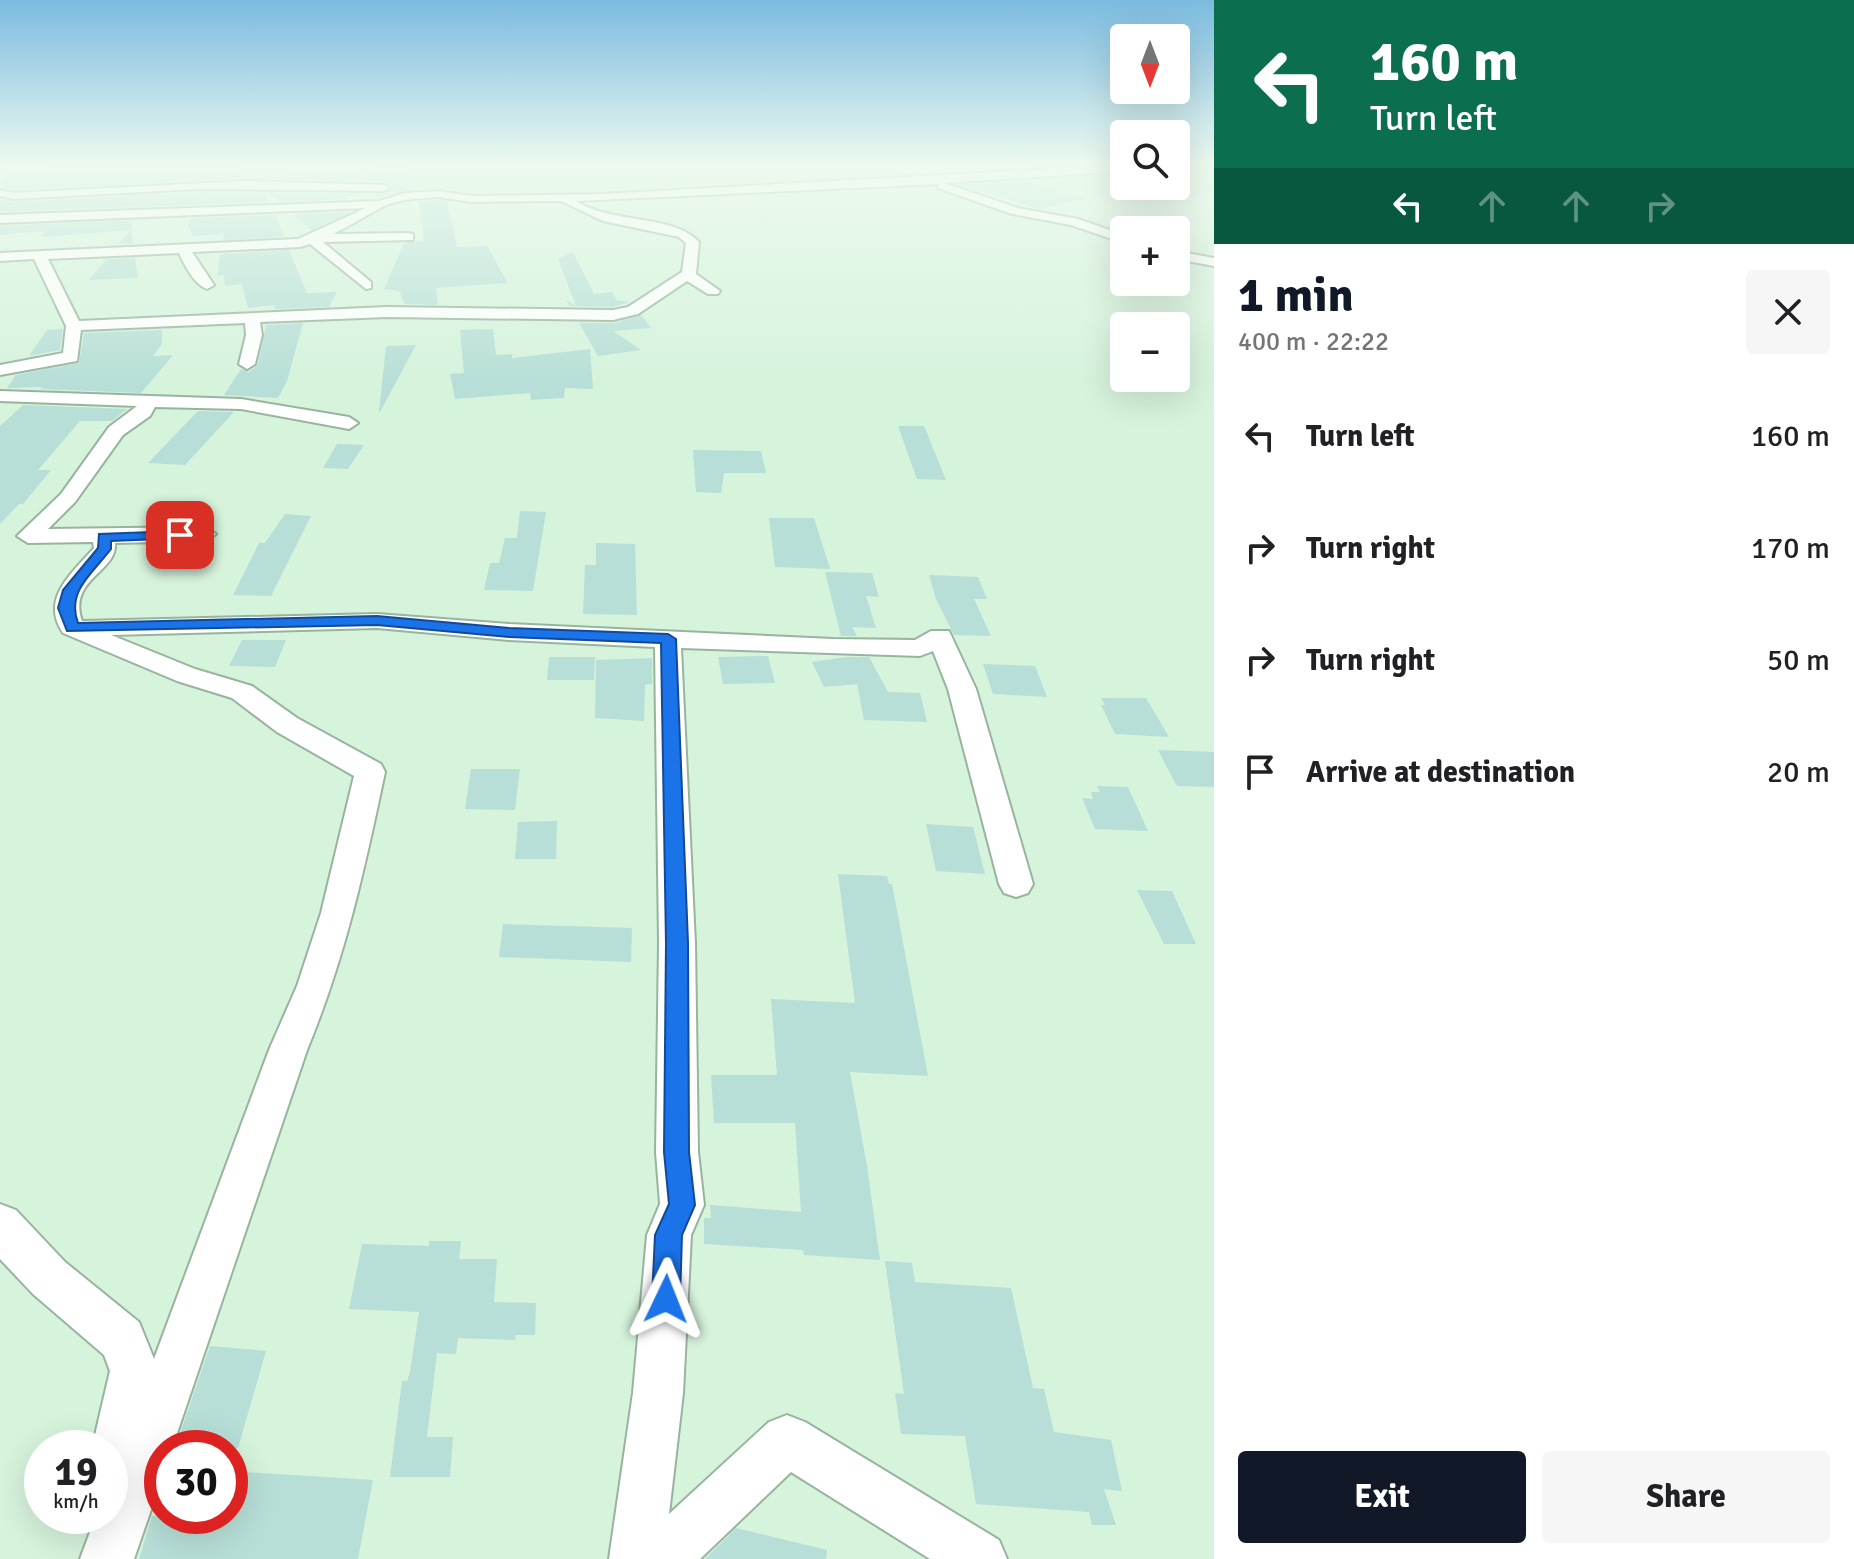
<!DOCTYPE html>
<html lang="en">
<head>
<meta charset="utf-8">
<style>
	:root { --surface:#fff; --page:#f6f6f6; --text:#202124; --muted:#757577; --accent:#111827 }
	body { margin:0; font-family:Signika,sans-serif; background:var(--page); color:var(--text); height:100vh; display:flex; flex-direction:column; font-size:30px; white-space:nowrap }
	* { box-sizing:border-box; margin:0 }
	p { font-size:26px; color:var(--muted) }
	.icon { flex:none; width:44px; height:44px; fill:none; stroke:currentColor; stroke-width:2; stroke-linecap:round; stroke-linejoin:round }
	.map { position:relative; flex:1; overflow:hidden }
	.side { display:flex; flex-direction:column; background:var(--surface); width:640px }
	.side>* { flex:none }
	.hud { background:#0b6e4f; color:#fff; overflow:hidden }
	.needle { width:52px; rotate:180deg }
	.tools { position:absolute; left:1110px; top:24px; display:grid; gap:16px }
	.tools a { display:grid; place-items:center; width:80px; height:80px; border-radius:8px; background:var(--surface); box-shadow:0 8px 32px #0002; font-size:40px }
	.speed { position:absolute; left:24px; top:1430px; display:flex; gap:16px; font-size:40px; font-weight:700; text-align:center }
	.speed>* { display:grid; place-content:center; width:104px; height:104px; border-radius:50%; background:var(--surface); box-shadow:0 8px 32px #0002; line-height:1 }
	.speed small { font-size:20px; font-weight:400 }
	.speed .limit { border:12px solid #d22; background:#fff; color:#111 }
	.pin { position:absolute; display:grid; place-items:center; width:68px; height:68px; color:#fff; margin:-34px; border-radius:16px; box-shadow:0 4px 12px #0006 }
	.me { position:absolute; width:88px; margin:-44px; rotate:2deg; stroke-linejoin:round; filter:drop-shadow(0 0 6px #0008) }
	.turn { display:flex; align-items:center; gap:28px; height:168px; padding:0 24px; font-size:36px }
	.turn .icon { width:104px; height:104px; stroke-width:2.5 }
	.turn b { display:block; font-size:56px; line-height:68px }
	.lanes { display:flex; align-items:center; height:76px; padding:0 24px; background:#0003; justify-content:center; gap:40px; direction:ltr }
	.lanes .off { opacity:.35 }
	.round { display:grid; place-items:center; flex:none; width:84px; height:84px; border-radius:8px; background:var(--page) }
	.summary { display:flex; align-items:center; justify-content:space-between; height:136px; padding:0 24px }
	h1 { font-size:48px; font-weight:800; line-height:60px; color:var(--accent) }
	.button { display:flex; gap:16px; margin-top:auto; padding:16px 24px }
	.button a { flex:1; height:92px; border-radius:8px; background:var(--accent); color:#fff; font-size:32px; font-weight:800; line-height:92px; text-align:center }
	.button a+a { background:var(--page); color:var(--text) }
	ul { padding:0; list-style:none }
	li { display:flex; align-items:center; gap:24px; height:112px; padding:0 24px }
	li div { flex:1 }
	li b { display:block; font-size:30px }
	li em { font-style:normal }
	main { display:flex; flex:1; min-height:0 }
	.map>svg:first-child { display:block }
	.building { fill:#b7dfd7 }
	.lines { fill:none; stroke-linecap:round; stroke-linejoin:round }
	.street-casing { stroke:#98b49e; stroke-width:4 }
	.street { fill:#fff; fill-rule:evenodd }
	.route { fill:#1a73e8; stroke:#114b97; stroke-width:2 }
</style>
</head>
<body>
<main>
<div class="map">
<svg width="1214" height="1559" viewBox="0 0 1214 1559">
	<rect width="100%" height="100%" fill="#d6f3dc"/>
	<!-- building -->
	<g class="building">
		<polygon points="99,164 237,164 238,177 286,176 289,172 361,168 360,181 245,178 13,190 0,187 12,170"/>
		<polygon points="391,167 409,167 407,190 386,196 369,196 385,194 393,187 384,182 366,181 363,168"/>
		<polygon points="1026,181 1085,199 1039,209 959,185"/>
		<polygon points="198,192 265,193 269,202 0,212 0,199 13,202"/>
		<polygon points="269,193 358,194 347,196 349,199 279,202"/>
		<polygon points="438,200 447,201 457,247 487,246 508,283 436,288 438,305 405,304 399,291 384,289 404,243 424,241 419,201"/>
		<polygon points="351,212 311,230 293,214"/>
		<polygon points="275,215 284,237 223,240 224,234 193,236 188,226 190,218"/>
		<polygon points="144,220 131,221 133,244 118,244 131,230 41,237 45,231 0,235 0,226"/>
		<polygon points="289,250 307,293 337,292 329,307 274,309 276,305 248,308 242,284 225,286 224,275 217,276 220,254"/>
		<polygon points="573,252 594,294 612,292 617,300 630,302 613,307 570,306 565,299 576,306 558,259"/>
		<polygon points="135,258 138,278 89,280 106,259"/>
		<polygon points="641,315 651,328 613,331 641,350 598,356 579,323 614,323"/>
		<polygon points="303,323 287,381 278,398 224,395 241,369 249,372 258,365 266,325"/>
		<polygon points="63,329 60,350 29,356 47,330"/>
		<polygon points="493,329 496,355 512,354 512,358 590,349 593,389 565,388 564,398 531,400 530,393 455,399 450,374 464,373 460,330"/>
		<polygon points="162,330 162,344 153,356 173,355 141,393 40,389 42,387 7,388 16,375 79,363 84,333"/>
		<polygon points="416,345 380,412 379,412 386,346"/>
		<polygon points="23,405 127,409 112,421 80,421 38,470 51,470 23,504 19,504 0,524 0,426"/>
		<polygon points="198,411 234,412 185,465 148,463"/>
		<polygon points="898,426 924,426 946,480 917,479"/>
		<polygon points="337,444 364,445 348,469 323,468"/>
		<polygon points="693,450 761,451 766,473 724,473 721,493 696,492"/>
		<polygon points="520,511 546,512 533,591 484,590 490,563 499,563 505,538 517,538"/>
		<polygon points="285,514 311,516 271,596 233,595 259,543 265,543"/>
		<polygon points="769,518 814,518 830,569 775,567"/>
		<polygon points="596,543 635,544 637,615 583,614 585,565 596,565"/>
		<polygon points="825,572 872,573 879,597 866,596 876,628 852,627 857,636 841,636"/>
		<polygon points="929,575 978,577 987,599 974,599 991,636 954,635 936,599"/>
		<polygon points="242,640 286,640 275,667 229,666"/>
		<polygon points="768,656 775,683 723,684 718,657"/>
		<polygon points="549,657 595,657 594,680 547,680"/>
		<polygon points="846,657 869,657 888,692 920,693 927,722 864,720 857,684 824,687 812,662"/>
		<polygon points="652,658 652,684 645,685 644,721 595,718 596,660"/>
		<polygon points="983,664 1035,666 1047,697 993,694"/>
		<polygon points="1101,698 1146,698 1169,737 1115,734 1101,705 1105,705"/>
		<polygon points="1158,750 1214,752 1214,787 1177,786"/>
		<polygon points="471,769 520,769 515,810 465,809"/>
		<polygon points="1097,786 1128,787 1148,831 1095,829 1082,798 1093,799 1091,792 1100,792"/>
		<polygon points="557,821 556,859 515,859 518,822"/>
		<polygon points="926,824 973,827 985,874 936,871"/>
		<polygon points="838,874 887,876 889,884 892,884 928,1076 850,1072 867,1166 880,1260 804,1255 803,1250 704,1244 704,1218 711,1218 710,1205 801,1212 795,1123 714,1123 711,1075 777,1075 771,999 855,1003"/>
		<polygon points="1137,890 1172,891 1196,944 1164,944"/>
		<polygon points="503,924 632,928 631,962 499,957"/>
		<polygon points="429,1241 461,1241 459,1259 497,1259 494,1302 536,1303 535,1335 516,1335 515,1340 458,1338 456,1354 437,1353 427,1437 453,1437 450,1477 390,1477 402,1381 407,1381 410,1372 419,1312 349,1309 362,1244 429,1246"/>
		<polygon points="885,1261 912,1263 915,1282 1011,1288 1033,1388 1044,1389 1054,1432 1111,1440 1122,1491 1104,1489 1116,1525 1092,1525 1089,1512 976,1504 965,1436 901,1434 895,1393 904,1394"/>
		<polygon points="210,1346 266,1351 238,1448 175,1448"/>
		<polygon points="230,1471 373,1480 358,1559 139,1559 152,1516 230,1516"/>
		<polygon points="736,1528 827,1550 826,1559 705,1559"/>
	</g>
	<g class="lines">
		<!-- street casing -->
		<g class="street-casing">
			<g id="street">
				<polygon points="1176,164 1214,164 1214,166 1176,168"/>
				<path d="M1124,165V171L944,183L1018,208L1078,219L1124,235V243L1071,225L1012,214L938,188V184L576,201C611,224 674,214 699,242L696,274L720,291L718,294H708L687,281L638,314L613,320L387,317L260,322L262,335L255,364L247,369L239,364L246,335L245,323L81,330L77,361L0,375V365L63,353L66,326L34,259L0,261V253L298,239L366,208L0,223V215L380,201L405,193L438,191L472,196L602,194ZM438,197L472,202L561,201L603,221L679,237L686,243L682,272L628,307L613,310L387,307L79,321L48,259L179,253C185,266 194,284 207,289L214,285L192,252L300,247L310,244L366,289L371,288V282L323,242L413,240V234L408,233L333,234C350,226 367,215 382,207C399,198 419,199 438,197Z"/>
				<polygon points="245,181 384,185 390,188 384,191 198,189 13,199 0,196 0,190 13,193"/>
				<polygon points="1176,251 1214,258 1214,266 1176,259"/>
				<path d="M0,391L241,399L349,417L358,423L349,429L241,409L155,407L150,416L123,435L75,502L48,529L205,527L216,534L205,541L115,543C118,572 67,579 82,621L377,614L509,624L833,639L915,640L931,631H949L976,689L1033,884L1028,893L1016,897L1004,893L999,884L948,689L933,651L920,656L681,648L695,943L698,1152L704,1205L691,1235L683,1393L669,1514L769,1422L787,1415L805,1422L999,1540L1007,1559H930L791,1472L700,1559H609L633,1393L647,1235L660,1204L656,1152L659,943L655,647L509,640L377,628L111,635L195,669L252,686L297,718L381,764L385,772C364,871 346,955 307,1050L172,1448H162V1478L134,1559H80L96,1516H110V1448H92L110,1371L104,1355L33,1294L0,1259V1204L16,1210L65,1262L139,1322L154,1359L269,1050L297,986L321,913L354,776L277,732L232,698L177,681L63,633C40,599 71,574 94,548L93,542L28,543L17,536L61,494L109,427L137,406L0,401Z"/>
			</g>
		</g>
		<!-- street -->
		<use href="#street" class="street"/>
	</g>
	<!-- sky -->
	<linearGradient id="sky" x2="0" y2="1"><stop stop-color="#7bbbe0"/><stop offset="0.43" stop-color="#edfaef"/><stop offset="1" stop-color="#edfaef" stop-opacity="0"/></linearGradient>
	<rect width="1214" height="382" fill="url(#sky)"/>
	<!-- route -->
	<path class="route" d="M180,531L184,532V538L111,541V549C93,573 66,591 78,623L377,616L509,628L668,634L676,639L688,943L689,1152L695,1205L682,1235L680,1299L676,1309L666,1313L656,1309L652,1299L655,1235L669,1204L664,1152L666,943L661,643L509,637L377,625L67,631L58,608L63,590L98,548L99,534Z"/>
</svg>
<div class="tools">
<a><svg class="needle" viewBox="-14 -14 28 28"><path d="M0-13l5 13h-10z" fill="#e53935"/><path d="M0 13l5-13h-10z" fill="#757577"/></svg></a>
<a><svg class="icon" aria-label="search" viewBox="0 0 24 24"><circle cx="10" cy="10" r="6"/><path d="M15 15l6 6"/></svg></a>
<a>+</a>
<a>−</a>
</div>
<div class="speed"><div>19<small>km/h</small></div><div class="limit">30</div></div>
<div class="pin" style="left:180px;top:535px;background:#d93025"><svg class="icon" aria-label="arrive" viewBox="0 0 24 24"><path d="M6 21V4h12l-3 4 3 4H6"/></svg></div>
<svg class="me" style="left:666px;top:1299px" viewBox="-20 -20 40 40"><path d="M0-17L14 15 0 8-14 15z" fill="#1a73e8" stroke="#fff" stroke-width="4"/></svg>
</div>
<section class="side">
<div class="hud">
<div class="turn"><svg class="icon" aria-label="left" viewBox="0 0 24 24"><path d="M17 20v-9H6M10 6l-5 5 5 5"/></svg><div><b>160 m</b>Turn left</div></div>
<div class="lanes"><svg class="icon" aria-label="left" viewBox="0 0 24 24"><path d="M17 20v-9H6M10 6l-5 5 5 5"/></svg><svg class="icon off" aria-label="ahead" viewBox="0 0 24 24"><path d="M12 20V5M6 11l6-6 6 6"/></svg><svg class="icon off" aria-label="ahead" viewBox="0 0 24 24"><path d="M12 20V5M6 11l6-6 6 6"/></svg><svg class="icon off" aria-label="right" viewBox="0 0 24 24"><path d="M7 20v-9h11M14 6l5 5-5 5"/></svg></div>
</div>
<div class="summary"><div><h1>1 min</h1><p>400 m · 22:22</p></div><a class="round"><svg class="icon" aria-label="close" viewBox="0 0 24 24"><path d="M6 6l12 12M18 6L6 18"/></svg></a></div>
<ul>
<li><svg class="icon" aria-label="left" viewBox="0 0 24 24"><path d="M17 20v-9H6M10 6l-5 5 5 5"/></svg><div><b>Turn left</b></div><em>160 m</em></li>
<li><svg class="icon" aria-label="right" viewBox="0 0 24 24"><path d="M7 20v-9h11M14 6l5 5-5 5"/></svg><div><b>Turn right</b></div><em>170 m</em></li>
<li><svg class="icon" aria-label="right" viewBox="0 0 24 24"><path d="M7 20v-9h11M14 6l5 5-5 5"/></svg><div><b>Turn right</b></div><em>50 m</em></li>
<li><svg class="icon" aria-label="arrive" viewBox="0 0 24 24"><path d="M6 21V4h12l-3 4 3 4H6"/></svg><div><b>Arrive at destination</b></div><em>20 m</em></li>
</ul>
<div class="button"><a>Exit</a><a>Share</a></div>
</section>
</main>
</body>
</html>
